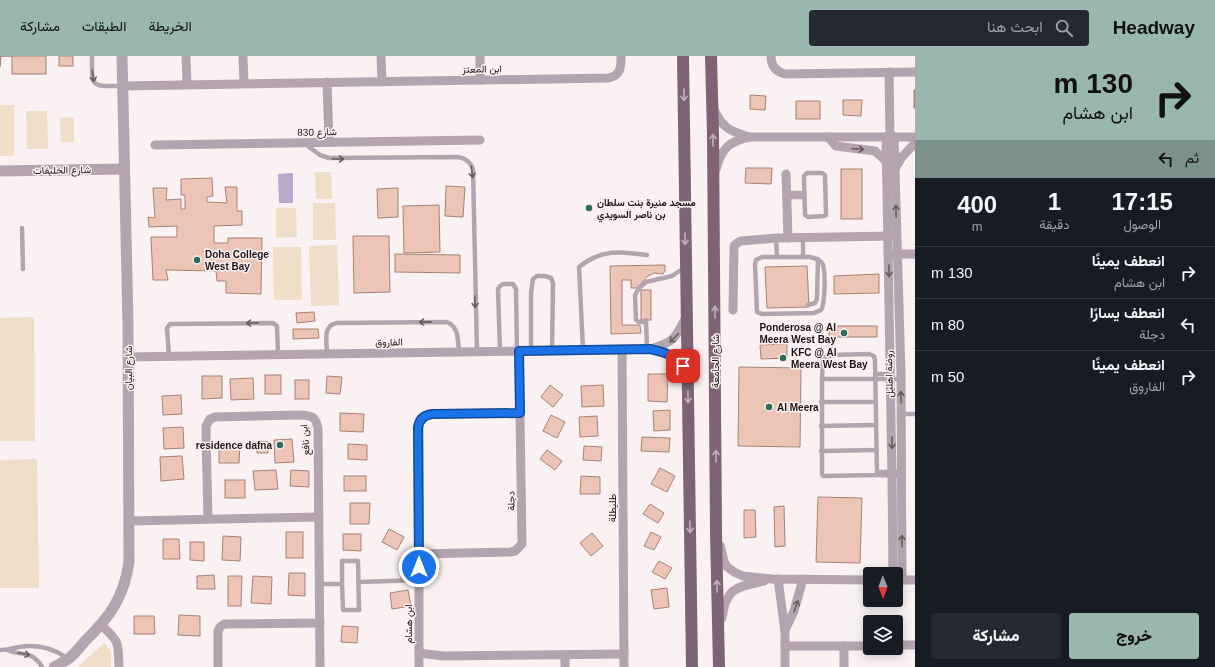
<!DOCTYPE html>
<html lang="ar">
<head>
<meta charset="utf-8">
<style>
	:root { --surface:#171b24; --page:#242831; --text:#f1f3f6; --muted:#9ea1a6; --line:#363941; --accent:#99b6af }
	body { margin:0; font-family:Helvetica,Vazirmatn,sans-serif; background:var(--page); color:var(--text); direction:rtl; height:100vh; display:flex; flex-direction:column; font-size:15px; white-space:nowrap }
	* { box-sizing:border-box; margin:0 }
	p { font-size:13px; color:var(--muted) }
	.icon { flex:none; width:22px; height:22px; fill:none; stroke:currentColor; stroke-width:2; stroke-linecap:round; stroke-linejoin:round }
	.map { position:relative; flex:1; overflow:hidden; direction:ltr }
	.side { display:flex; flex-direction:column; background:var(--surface); width:300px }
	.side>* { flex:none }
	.hud { background:#99b6af; color:#111; overflow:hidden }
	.needle { width:26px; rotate:179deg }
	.fabs { position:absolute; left:863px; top:511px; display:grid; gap:8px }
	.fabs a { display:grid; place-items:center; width:40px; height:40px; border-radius:4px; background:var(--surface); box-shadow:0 2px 10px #0003; font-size:20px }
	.pin { position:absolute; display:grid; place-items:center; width:34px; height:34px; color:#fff; margin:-17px; border-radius:8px; box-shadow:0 2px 6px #0006 }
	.me { position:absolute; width:44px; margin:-22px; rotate:0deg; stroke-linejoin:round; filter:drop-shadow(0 0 3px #0008) }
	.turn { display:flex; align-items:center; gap:14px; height:84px; padding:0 16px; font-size:18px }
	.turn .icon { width:52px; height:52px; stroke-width:2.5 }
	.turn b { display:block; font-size:28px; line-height:34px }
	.then { display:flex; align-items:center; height:38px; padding:0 16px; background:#0003; gap:8px; font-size:15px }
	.eta { display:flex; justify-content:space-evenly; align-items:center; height:68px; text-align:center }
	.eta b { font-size:24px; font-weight:800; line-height:28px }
	.primary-button { display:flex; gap:8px; margin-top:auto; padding:8px 16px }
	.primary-button a { flex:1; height:46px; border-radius:4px; background:var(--accent); color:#111; font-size:16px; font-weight:800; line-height:46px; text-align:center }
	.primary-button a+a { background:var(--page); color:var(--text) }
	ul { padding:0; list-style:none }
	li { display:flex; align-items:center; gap:12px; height:52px; padding:0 16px; border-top:1px solid var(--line) }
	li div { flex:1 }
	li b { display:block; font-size:15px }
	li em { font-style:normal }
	header { display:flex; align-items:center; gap:24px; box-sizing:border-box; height:56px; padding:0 20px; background:var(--accent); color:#111 }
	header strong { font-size:19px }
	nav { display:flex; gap:22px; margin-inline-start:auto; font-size:14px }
	.search { width:280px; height:36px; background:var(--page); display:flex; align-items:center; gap:10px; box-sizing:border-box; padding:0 14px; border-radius:4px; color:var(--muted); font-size:15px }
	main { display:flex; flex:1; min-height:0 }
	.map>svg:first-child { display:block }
	.green { fill:#efdec8 }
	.water { fill:#b8a8cb }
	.building { fill:#ecc5b7; stroke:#a68275 }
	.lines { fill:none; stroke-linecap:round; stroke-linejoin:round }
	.service { stroke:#b4a4af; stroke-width:4.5 }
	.minor { stroke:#b4a4af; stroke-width:9 }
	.tertiary { stroke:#b4a4af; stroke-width:11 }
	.primary { stroke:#7e6376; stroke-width:12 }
	.oneway { stroke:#6a5b62 }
	.oneway2 { stroke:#c2b1ba }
	.route-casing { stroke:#114b97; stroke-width:10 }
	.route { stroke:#1a73e8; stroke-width:7 }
	.poi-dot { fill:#2e6c59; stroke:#faf1f2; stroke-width:1.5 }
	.labels { text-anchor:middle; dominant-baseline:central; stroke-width:3; stroke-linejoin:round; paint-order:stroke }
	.street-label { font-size:10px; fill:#201214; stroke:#faf1f2 }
	.poi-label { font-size:10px; font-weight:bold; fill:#201214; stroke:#faf1f2; text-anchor:start }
</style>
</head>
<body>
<header>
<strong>Headway</strong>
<div class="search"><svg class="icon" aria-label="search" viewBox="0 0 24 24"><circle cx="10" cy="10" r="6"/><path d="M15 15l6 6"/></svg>ابحث هنا</div>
<nav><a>الخريطة</a><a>الطبقات</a><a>مشاركة</a></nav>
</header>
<main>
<section class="side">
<div class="hud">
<div class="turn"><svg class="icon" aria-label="right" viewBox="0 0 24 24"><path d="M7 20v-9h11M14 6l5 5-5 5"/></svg><div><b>130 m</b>ابن هشام</div></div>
<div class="then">ثم<svg class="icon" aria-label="left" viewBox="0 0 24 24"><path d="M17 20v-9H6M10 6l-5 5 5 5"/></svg></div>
</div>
<div class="eta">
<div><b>17:15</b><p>الوصول</p></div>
<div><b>1</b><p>دقيقة</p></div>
<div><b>400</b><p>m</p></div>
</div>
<ul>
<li><svg class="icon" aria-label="right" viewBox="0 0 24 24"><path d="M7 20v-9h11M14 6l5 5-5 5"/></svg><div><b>انعطف يمينًا</b><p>ابن هشام</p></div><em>130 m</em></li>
<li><svg class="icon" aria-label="left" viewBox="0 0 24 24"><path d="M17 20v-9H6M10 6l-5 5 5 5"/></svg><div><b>انعطف يسارًا</b><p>دجلة</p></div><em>80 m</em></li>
<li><svg class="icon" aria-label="right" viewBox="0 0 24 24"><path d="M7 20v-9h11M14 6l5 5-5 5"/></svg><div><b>انعطف يمينًا</b><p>الفاروق</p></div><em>50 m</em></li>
</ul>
<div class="primary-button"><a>خروج</a><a>مشاركة</a></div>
</section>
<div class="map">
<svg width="915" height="611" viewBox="0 0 915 611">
	<rect width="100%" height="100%" fill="#faf1f2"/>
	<!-- green -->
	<g class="green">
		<rect x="0" y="49" width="14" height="51"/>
		<polygon points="26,55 47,55 48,93 27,93"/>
		<polygon points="74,61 74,86 61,86 60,62"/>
		<polygon points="315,116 331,116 332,143 316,143"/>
		<polygon points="313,147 335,147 336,184 313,184"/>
		<polygon points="276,152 296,152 297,181 276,182"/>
		<polygon points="337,189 339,249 311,250 309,190"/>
		<polygon points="273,191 301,191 302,244 274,244"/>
		<polygon points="34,261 35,385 0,385 0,262"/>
		<polygon points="37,403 39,532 0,532 0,404"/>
		<polygon points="104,587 111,595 111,611 78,611"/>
	</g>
	<!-- water -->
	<polygon class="water" points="293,117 293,147 279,147 278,118"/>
	<!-- building -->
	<g class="building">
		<polygon points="0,0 46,0 46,18 12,18 12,0 1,0 0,11"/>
		<rect x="59" y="0" width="14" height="10"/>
		<rect x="914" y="34" width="1" height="18"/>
		<polygon points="750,39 766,40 765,54 750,53"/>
		<polygon points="843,44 862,44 861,60 843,59"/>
		<rect x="796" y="45" width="24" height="18"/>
		<polygon points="746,112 772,112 771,128 745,127"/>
		<rect x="841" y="113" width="21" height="50"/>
		<polygon points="212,122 213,140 207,141 207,146 227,147 225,131 237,131 237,155 242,155 242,169 214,170 214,187 228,187 228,182 262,182 261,238 226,237 226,225 217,225 216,215 166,214 168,224 153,224 151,181 177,181 177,170 149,171 148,161 155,162 153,132 167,132 166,144 181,143 181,153 185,153 185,139 181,139 181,123"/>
		<polygon points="446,130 465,131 463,161 445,160"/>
		<polygon points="398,132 398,161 378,162 377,133"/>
		<polygon points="439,149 440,196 404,197 403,150"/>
		<polygon points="353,180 389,180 390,236 354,237"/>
		<polygon points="395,198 460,199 460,217 395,216"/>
		<polygon points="665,209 665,215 663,218 654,217 648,220 637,232 631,232 631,224 622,224 622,269 640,269 641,277 611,278 610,210"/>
		<polygon points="807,210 809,251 767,252 765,211"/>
		<polygon points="879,218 879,237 834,238 834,220"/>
		<rect x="641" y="234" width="10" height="30"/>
		<polygon points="314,256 315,265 297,267 296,257"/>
		<rect x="829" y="270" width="48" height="11"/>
		<polygon points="293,273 318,273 319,282 293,283"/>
		<polygon points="787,288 787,302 761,303 760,289"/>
		<polygon points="739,311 801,312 800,391 738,390"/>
		<polygon points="648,318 668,318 667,346 648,345"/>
		<rect x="265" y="319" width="16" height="19"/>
		<polygon points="202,320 222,320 222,342 202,343"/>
		<polygon points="327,320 342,321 340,338 326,337"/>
		<polygon points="253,322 254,343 231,344 230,323"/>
		<rect x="295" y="324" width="14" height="19"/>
		<polygon points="550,329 563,339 553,351 541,341"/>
		<polygon points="603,329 604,350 582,351 581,330"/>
		<polygon points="181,339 182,358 163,359 162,340"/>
		<polygon points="670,354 670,374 654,375 653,355"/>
		<polygon points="340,357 364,358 363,376 340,375"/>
		<polygon points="551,359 565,366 557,382 543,375"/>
		<polygon points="597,360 598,380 580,381 579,361"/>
		<polygon points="183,371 184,392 164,393 163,372"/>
		<polygon points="642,381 670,382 669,396 641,395"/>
		<polygon points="292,383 294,406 275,407 274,384"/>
		<polygon points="257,385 269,386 268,397 257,397"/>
		<polygon points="219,388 240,388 239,407 219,407"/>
		<polygon points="348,388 367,389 367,404 348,403"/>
		<polygon points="584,390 602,391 601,405 583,404"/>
		<polygon points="547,394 562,405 555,414 540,403"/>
		<polygon points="182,400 184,423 161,425 160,401"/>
		<polygon points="660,412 675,420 667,436 651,428"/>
		<polygon points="276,414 278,433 255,434 253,415"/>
		<polygon points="291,414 309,415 309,431 290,430"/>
		<rect x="344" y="420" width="22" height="15"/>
		<polygon points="581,420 600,421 600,438 580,438"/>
		<rect x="225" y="424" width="20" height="18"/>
		<polygon points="818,441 862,442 860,507 816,506"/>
		<polygon points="350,447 370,447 369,468 350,468"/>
		<polygon points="650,448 664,457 658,467 643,458"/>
		<polygon points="784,450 785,490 775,491 774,451"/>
		<polygon points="744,454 755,454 756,481 744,482"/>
		<polygon points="389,473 404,481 397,494 382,486"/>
		<rect x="286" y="476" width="17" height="26"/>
		<polygon points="651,476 661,481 654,494 644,490"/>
		<polygon points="592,477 603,490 591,500 580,487"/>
		<polygon points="343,478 361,478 361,495 343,494"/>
		<polygon points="223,480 241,481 240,505 222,504"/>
		<polygon points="163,483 179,483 180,503 163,503"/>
		<polygon points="190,486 204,486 204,505 190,504"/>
		<polygon points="659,505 672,512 665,523 652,516"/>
		<polygon points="289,517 305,517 305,540 288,539"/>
		<polygon points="214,519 215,533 197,533 197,520"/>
		<polygon points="228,520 242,520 241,550 228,550"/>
		<polygon points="253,520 272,521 271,548 251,547"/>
		<polygon points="667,532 669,551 654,553 651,534"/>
		<polygon points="408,534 411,550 392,553 390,537"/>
		<polygon points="179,559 200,560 200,580 178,579"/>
		<polygon points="134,560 154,560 155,578 134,578"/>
		<polygon points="342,570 358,571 357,587 341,586"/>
	</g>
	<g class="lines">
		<!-- service -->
		<g class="service">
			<path d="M92,0C92,32 90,30 122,30"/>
			<path d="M305,88L320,99L329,102L458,101C465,102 470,105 473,113L477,296"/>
			<polygon points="807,117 822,117 825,119 826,159 824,160 808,161 805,159 804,120"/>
			<polyline points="786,137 804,137"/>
			<polyline points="786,141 804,141"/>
			<polyline points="22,172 23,213"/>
			<polyline points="803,181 803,201"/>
			<polyline points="776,182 777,200"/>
			<path d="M762,201H810C815,202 819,203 822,207C826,212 825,248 821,254L814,257L762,258L757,256L755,208L756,204Z"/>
			<polyline points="808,249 815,247 817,243 818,203"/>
			<polyline points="646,264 647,293"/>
			<polyline points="646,266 639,266 636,264 635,239 639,232 646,226 672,220 684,212"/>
			<path d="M583,294L579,211C601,193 620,195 647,199"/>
			<polyline points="500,295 498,233 500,230 503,228 513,228 516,233 517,295"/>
			<polyline points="531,295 531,237 533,223 537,220 545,220 551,222 553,227 552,295"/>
			<path d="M327,298C327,287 322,269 337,267L447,266C459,271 458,285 459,296"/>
			<polygon points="869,298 874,300 875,305 877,419 823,420 822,418 822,323 823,303 825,301 833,299"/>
			<polyline points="169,300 167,272 170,268 273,267 277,270 278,299"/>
			<polyline points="875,318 891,318"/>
			<polyline points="822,323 901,323"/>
			<polyline points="821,346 876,346"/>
			<polyline points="901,358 915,358"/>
			<polyline points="821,370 876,369"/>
			<polyline points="821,395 877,394"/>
			<polyline points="877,416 901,416"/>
			<polyline points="877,419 901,420"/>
			<polyline points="402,503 403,524"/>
			<polyline points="359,526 419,524"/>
			<polyline points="320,528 342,528 343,554 359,554 358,505 342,505 342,528"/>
			<path d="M0,594C7,594 12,592 19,591C36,588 53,592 67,602"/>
			<path d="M7,594C21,600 32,594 42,611"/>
		</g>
		<!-- minor -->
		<g class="minor">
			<polyline points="186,0 187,28"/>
			<polyline points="243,0 244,27"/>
			<polyline points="381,0 382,26"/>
			<polyline points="480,0 480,24"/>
			<path d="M771,0C771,10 776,16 786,18L915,16"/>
			<polyline points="889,16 890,81"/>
			<polyline points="327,26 329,86"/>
			<path d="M123,30L608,22C621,20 621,11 621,0"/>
			<path d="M714,53C722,72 730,75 749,81"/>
			<polyline points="828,81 836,90 875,95 887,106"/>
			<polyline points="886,81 892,420 893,518"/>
			<polyline points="894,81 901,318 902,524"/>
			<polyline points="155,89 480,84"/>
			<polyline points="896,111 902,101 915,87"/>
			<path d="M716,114C721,93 729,85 750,81H915"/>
			<polyline points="786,118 788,182"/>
			<polyline points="892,198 915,198"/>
			<polyline points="733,254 734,190 737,187 741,185 776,182 893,180"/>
			<path d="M651,293C675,285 675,283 686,261"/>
			<polyline points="622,294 624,611"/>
			<path d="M128,301L650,293C670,298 678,300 687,319"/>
			<path d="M208,463L206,377V370L210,363L215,361L299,359C312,360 316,360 318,373L320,611"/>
			<polyline points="129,465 319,461"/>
			<polyline points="720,489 724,505 726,510 734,516 743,520 772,523 870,524"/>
			<polyline points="418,498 510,496 515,495 522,488 519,295"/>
			<polyline points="778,523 785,576 785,611"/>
			<polyline points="896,524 915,524"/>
			<path d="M722,562C726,531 737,531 764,525"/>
			<path d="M101,569C120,586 118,586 119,611"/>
			<polyline points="785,574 794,555 803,523"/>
			<polyline points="896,589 915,589"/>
			<polyline points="785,590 870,590"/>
			<polyline points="844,590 844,611"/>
			<polyline points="419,597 443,600 624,598"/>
			<polyline points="565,599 565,611"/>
			<polyline points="218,611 218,575 220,571 224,568 320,567"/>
			<polyline points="419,611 419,367 423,361 432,358 520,357"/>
		</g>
		<!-- tertiary -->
		<g class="tertiary">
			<polyline points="0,115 124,113"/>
			<path d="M54,611C59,608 64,606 68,603C74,599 80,591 85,585C110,561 124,541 129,506L128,268L122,0"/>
		</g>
		<!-- primary -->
		<g class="primary">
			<polyline points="683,0 692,611"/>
			<polyline points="711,0 713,79 716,477 719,611"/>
		</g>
	</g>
	<!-- one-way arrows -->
	<defs><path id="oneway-shaft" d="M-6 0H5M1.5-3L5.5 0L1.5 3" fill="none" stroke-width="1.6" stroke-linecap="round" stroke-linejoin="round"/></defs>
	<g class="oneway">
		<use href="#oneway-shaft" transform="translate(93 20) rotate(82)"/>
		<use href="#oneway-shaft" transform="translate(858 93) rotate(3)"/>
		<use href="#oneway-shaft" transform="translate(338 103)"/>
		<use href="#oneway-shaft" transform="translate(472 116) rotate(84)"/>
		<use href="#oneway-shaft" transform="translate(896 155) rotate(-91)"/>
		<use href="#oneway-shaft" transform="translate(889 215) rotate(89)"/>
		<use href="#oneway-shaft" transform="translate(475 246) rotate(89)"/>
		<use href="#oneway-shaft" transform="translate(425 266) rotate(179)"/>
		<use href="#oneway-shaft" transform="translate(252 267) rotate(179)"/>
		<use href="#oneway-shaft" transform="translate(674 282) rotate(136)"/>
		<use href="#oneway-shaft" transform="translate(901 341) rotate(-91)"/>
		<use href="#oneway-shaft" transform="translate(892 387) rotate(89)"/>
		<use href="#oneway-shaft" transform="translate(902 485) rotate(-91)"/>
		<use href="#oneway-shaft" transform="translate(796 550) rotate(-71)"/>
		<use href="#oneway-shaft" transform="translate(24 598) rotate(12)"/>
	</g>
	<g class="oneway2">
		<use href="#oneway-shaft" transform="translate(684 39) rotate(89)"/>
		<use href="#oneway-shaft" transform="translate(713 84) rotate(-90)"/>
		<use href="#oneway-shaft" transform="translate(685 183) rotate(89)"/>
		<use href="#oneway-shaft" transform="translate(715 256) rotate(-91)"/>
		<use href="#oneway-shaft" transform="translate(688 341) rotate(89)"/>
		<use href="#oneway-shaft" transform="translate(716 400) rotate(-90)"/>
		<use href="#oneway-shaft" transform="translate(690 471) rotate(89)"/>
		<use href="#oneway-shaft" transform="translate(717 530) rotate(-91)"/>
	</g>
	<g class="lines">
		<!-- route casing -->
		<g class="route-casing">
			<path id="route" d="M419,511L418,372C419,363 424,359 432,358L520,357L519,295L650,293C664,296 674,299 683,310"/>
		</g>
		<!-- route -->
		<use href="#route" class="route"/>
	</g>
	<!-- markers -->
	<g class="poi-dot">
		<circle cx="589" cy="152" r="4"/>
		<circle cx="197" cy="204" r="4"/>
		<circle cx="844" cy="277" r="4"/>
		<circle cx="783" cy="302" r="4"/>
		<circle cx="769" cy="351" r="4"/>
		<circle cx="280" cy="389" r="4"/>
	</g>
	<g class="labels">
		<!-- street labels -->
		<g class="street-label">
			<text transform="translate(482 13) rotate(-1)">ابن المعتز</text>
			<text transform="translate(317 76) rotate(-1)">شارع 830</text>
			<text transform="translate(62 114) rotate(-1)">شارع الخليفات</text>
			<text transform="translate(389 286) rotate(-1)">الفاروق</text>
			<text transform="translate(715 305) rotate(-90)">شارع الجامعة</text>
			<text transform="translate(128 312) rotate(-90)">شارع البيان</text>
			<text transform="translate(889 318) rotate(-91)">روضة اهليل</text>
			<text transform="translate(305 384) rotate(-95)">ابن نافع</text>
			<text transform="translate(511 445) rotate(-91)">دجلة</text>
			<text transform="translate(612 452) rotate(-90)">طليطلة</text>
			<text transform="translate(408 568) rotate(-90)">ابن هشام</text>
		</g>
		<!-- poi labels -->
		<g class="poi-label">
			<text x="597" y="146">مسجد منيرة بنت سلطان<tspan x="597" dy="12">بن ناصر السويدي</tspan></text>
			<text x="205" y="198">Doha College<tspan x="205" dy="12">West Bay</tspan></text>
			<text x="836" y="271" text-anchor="end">Ponderosa @ Al<tspan x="836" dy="12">Meera West Bay</tspan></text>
			<text x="791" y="296">KFC @ Al<tspan x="791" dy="12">Meera West Bay</tspan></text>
			<text x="777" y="351">Al Meera</text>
			<text x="272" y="389" text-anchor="end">residence dafna</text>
		</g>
	</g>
</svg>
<div class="fabs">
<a><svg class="needle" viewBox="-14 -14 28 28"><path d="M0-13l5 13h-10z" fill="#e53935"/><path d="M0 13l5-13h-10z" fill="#9ea1a6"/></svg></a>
<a><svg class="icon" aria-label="layers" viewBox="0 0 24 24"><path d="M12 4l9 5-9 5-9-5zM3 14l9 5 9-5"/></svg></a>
</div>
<div class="pin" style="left:683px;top:310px;background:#d93025"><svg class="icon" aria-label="arrive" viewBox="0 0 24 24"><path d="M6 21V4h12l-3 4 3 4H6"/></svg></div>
<svg class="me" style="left:419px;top:511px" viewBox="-20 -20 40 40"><circle r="17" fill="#1a73e8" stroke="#fff" stroke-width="3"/><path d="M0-11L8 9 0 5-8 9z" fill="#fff"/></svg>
</div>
</main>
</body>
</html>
